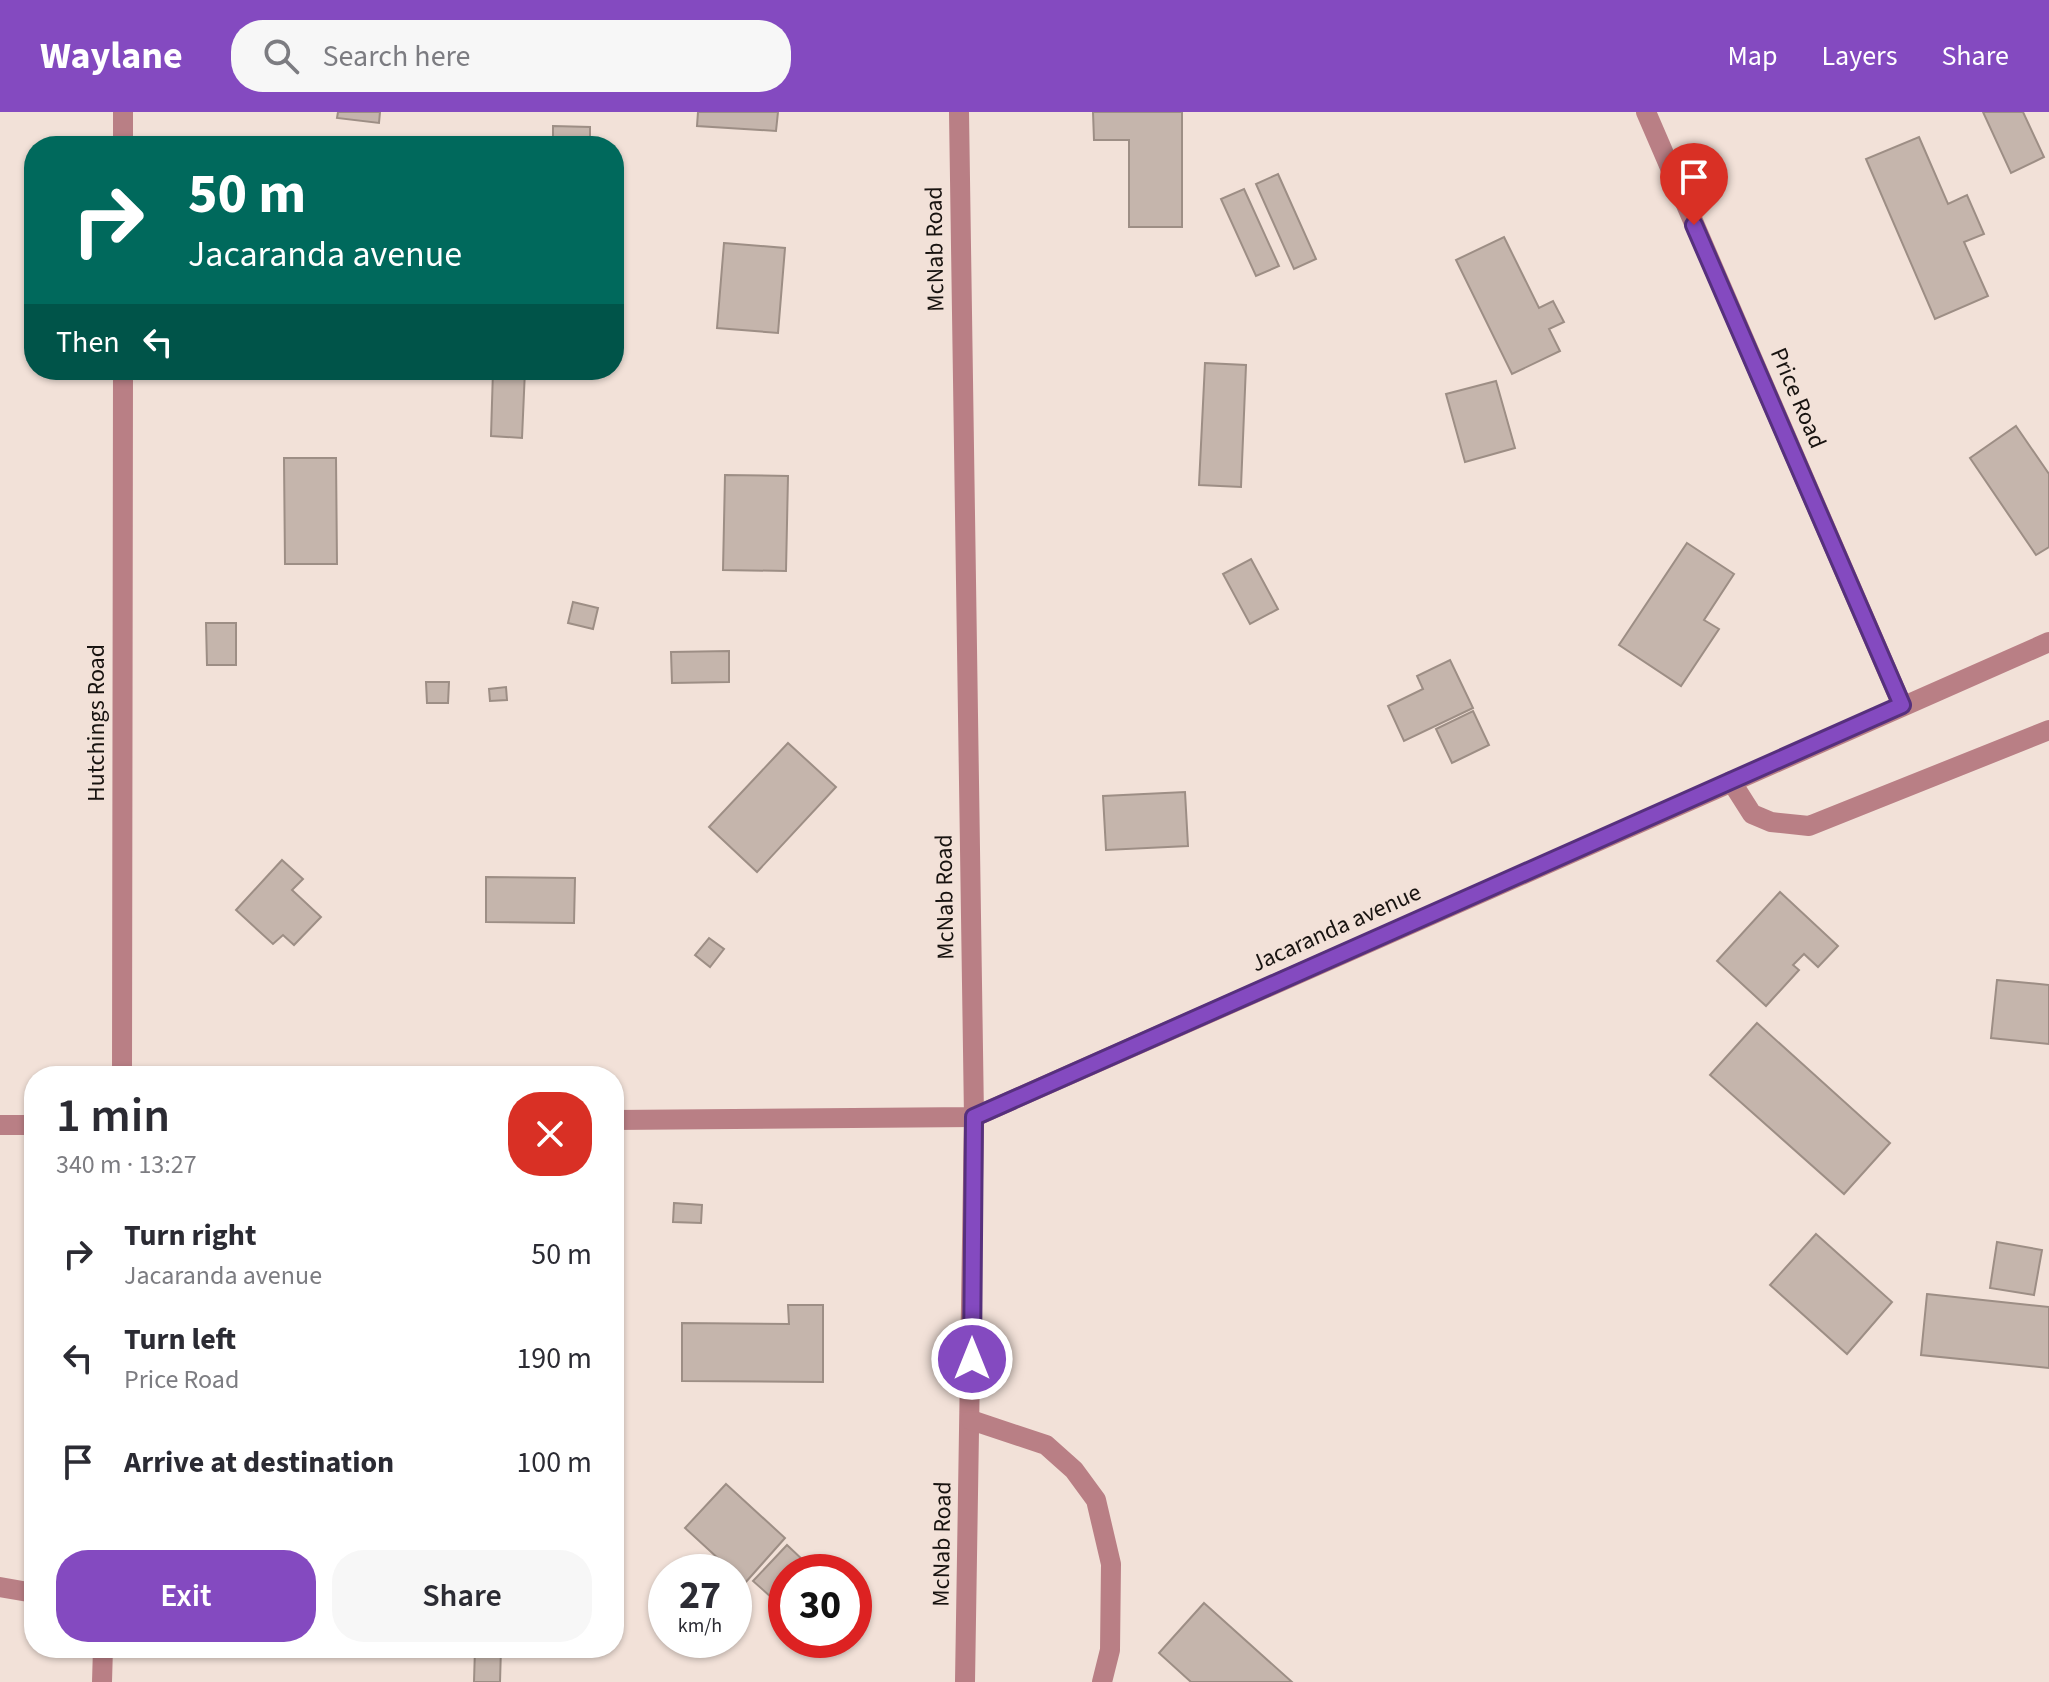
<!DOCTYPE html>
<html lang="en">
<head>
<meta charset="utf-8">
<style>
	:root { --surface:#fff; --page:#f7f7f7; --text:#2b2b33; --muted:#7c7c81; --accent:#844ac0 }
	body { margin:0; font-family:"Source Sans 3",sans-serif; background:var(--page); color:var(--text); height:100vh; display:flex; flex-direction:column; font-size:30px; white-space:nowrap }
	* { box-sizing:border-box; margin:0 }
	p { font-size:26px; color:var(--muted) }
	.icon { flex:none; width:44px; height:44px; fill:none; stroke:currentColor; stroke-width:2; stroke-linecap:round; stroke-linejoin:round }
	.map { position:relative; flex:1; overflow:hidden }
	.panel { position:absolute; left:24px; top:954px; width:600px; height:592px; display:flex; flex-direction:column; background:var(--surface); border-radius:32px; box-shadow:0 2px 6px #0004 }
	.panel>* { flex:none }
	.guide { position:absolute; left:24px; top:24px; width:600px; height:244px; border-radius:32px; box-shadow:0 2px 6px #0004; background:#00695c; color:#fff; overflow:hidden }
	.speed { position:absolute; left:648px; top:1442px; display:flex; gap:16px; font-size:40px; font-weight:700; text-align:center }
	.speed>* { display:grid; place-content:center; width:104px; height:104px; border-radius:50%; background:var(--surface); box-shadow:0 2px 6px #0004; line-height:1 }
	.speed small { font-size:20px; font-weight:400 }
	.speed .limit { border:12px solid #d22; background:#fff; color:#111 }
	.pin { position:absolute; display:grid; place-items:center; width:68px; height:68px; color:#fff; margin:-82px -34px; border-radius:50% 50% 50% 0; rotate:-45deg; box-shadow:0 0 8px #0007 }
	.pin .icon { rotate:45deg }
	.me { position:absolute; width:88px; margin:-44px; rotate:0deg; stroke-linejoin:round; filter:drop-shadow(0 0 6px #0008) }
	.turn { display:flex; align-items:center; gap:28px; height:168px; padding:0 32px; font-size:36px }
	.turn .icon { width:104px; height:104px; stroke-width:2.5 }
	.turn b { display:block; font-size:56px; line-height:68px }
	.then { display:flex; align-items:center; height:76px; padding:0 32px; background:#0003; gap:16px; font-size:30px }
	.round { display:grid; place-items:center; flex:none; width:84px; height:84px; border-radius:32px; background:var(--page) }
	.overview { display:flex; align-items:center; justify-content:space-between; height:136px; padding:0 32px }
	h1 { font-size:48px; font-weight:600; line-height:60px }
	.button { display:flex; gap:16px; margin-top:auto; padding:16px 32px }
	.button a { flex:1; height:92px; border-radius:32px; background:var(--accent); color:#fff; font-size:32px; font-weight:600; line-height:92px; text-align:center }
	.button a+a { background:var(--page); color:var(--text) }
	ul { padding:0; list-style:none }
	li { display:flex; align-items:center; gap:24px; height:104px; padding:0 32px }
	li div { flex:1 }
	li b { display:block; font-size:30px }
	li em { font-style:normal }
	header { display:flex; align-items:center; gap:48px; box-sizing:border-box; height:112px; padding:0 40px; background:var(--accent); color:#fff }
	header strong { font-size:38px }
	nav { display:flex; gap:44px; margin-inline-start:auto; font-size:28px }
	.search { width:560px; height:72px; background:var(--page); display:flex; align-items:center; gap:20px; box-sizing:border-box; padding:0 28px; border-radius:32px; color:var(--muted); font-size:30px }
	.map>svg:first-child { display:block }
	.building { fill:#c5b5ac; stroke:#9d8e85; stroke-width:2 }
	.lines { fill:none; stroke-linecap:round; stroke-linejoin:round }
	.lane { stroke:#b97f85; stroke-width:20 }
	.street { stroke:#b97f85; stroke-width:20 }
	.route-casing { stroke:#56307d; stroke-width:20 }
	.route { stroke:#844ac0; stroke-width:14 }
	.labels { text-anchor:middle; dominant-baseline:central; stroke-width:6; stroke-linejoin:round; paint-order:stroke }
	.street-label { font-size:24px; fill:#181310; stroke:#f2e1d8 }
</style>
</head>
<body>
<header>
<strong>Waylane</strong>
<div class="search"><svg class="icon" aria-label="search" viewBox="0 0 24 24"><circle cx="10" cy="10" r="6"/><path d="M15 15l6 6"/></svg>Search here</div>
<nav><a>Map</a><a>Layers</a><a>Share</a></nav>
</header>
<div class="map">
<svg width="2049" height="1570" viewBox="0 0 2049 1570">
	<rect width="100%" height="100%" fill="#f2e1d8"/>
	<!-- building -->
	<g class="building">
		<polygon points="338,0 380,0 379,11 337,6"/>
		<polygon points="698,0 778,0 776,19 697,14"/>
		<polygon points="1093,0 1182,0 1182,115 1129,115 1129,28 1094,28"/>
		<polygon points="1983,0 2023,0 2044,45 2011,61"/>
		<polygon points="553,14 590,15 590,34 553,34"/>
		<polygon points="1919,25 1948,92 1967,83 1984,122 1964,130 1988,184 1935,207 1866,47"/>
		<polygon points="1278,62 1316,147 1294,157 1256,72"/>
		<polygon points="1244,77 1279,154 1256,164 1221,87"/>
		<polygon points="1504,125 1539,196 1553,189 1564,210 1549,217 1560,239 1512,262 1456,148"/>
		<polygon points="724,131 785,136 778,221 717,216"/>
		<polygon points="1205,251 1246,253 1241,375 1199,373"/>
		<polygon points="493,258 525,258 522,326 491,324"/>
		<polygon points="1496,269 1515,336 1465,350 1446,282"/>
		<polygon points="2016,314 2049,362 2049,435 2036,443 1970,346"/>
		<polygon points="284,346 336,346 337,452 285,452"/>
		<polygon points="725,363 788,364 786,459 723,458"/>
		<polygon points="1687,431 1734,462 1704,508 1719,517 1681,574 1619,533"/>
		<polygon points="1251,447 1278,497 1250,512 1223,462"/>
		<polygon points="573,490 598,496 593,517 568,511"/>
		<polygon points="206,511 236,511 236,553 207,553"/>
		<polygon points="729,539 729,570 672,571 671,540"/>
		<polygon points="1450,548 1473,596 1404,629 1388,594 1423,577 1417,564"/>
		<polygon points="426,570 449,570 448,591 427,591"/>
		<polygon points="506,575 507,588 490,589 489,577"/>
		<polygon points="1473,599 1489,633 1452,651 1436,617"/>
		<polygon points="788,631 836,675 757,760 709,715"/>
		<polygon points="1185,680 1188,734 1106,738 1103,684"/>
		<polygon points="282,748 303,767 292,778 321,805 294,833 283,823 273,832 236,798"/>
		<polygon points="486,765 575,766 574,811 486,810"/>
		<polygon points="1780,780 1838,834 1818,855 1804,842 1793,853 1799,858 1766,894 1717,849"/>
		<polygon points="709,826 724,837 710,855 695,843"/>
		<polygon points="1997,868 2049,873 2049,932 1991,926"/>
		<polygon points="1757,911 1890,1031 1844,1082 1710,963"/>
		<polygon points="674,1091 702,1093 701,1111 673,1110"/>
		<polygon points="1816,1122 1892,1190 1847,1242 1770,1173"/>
		<polygon points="1997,1130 2042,1138 2034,1183 1990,1176"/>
		<polygon points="1927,1182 2049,1195 2049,1256 1921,1243"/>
		<polygon points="788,1193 823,1193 823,1270 682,1269 682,1211 789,1212"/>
		<polygon points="726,1372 785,1426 745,1471 685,1416"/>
		<polygon points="787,1433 804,1449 795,1460 786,1460 786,1469 771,1485 753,1469"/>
		<polygon points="1204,1491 1292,1570 1191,1570 1159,1541"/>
		<polygon points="475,1536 501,1536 500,1570 474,1570"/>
	</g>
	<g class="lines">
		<!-- lane -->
		<polyline class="lane" points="1731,669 1752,702 1771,710 1809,714 2049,618"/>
		<!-- street -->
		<g class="street">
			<polyline points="959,0 974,1005 965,1570"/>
			<polyline points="1646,0 1902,593"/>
			<polyline points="123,34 123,0"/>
			<polyline points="122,964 123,258"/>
			<polyline points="614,1008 974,1005 2049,530"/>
			<polyline points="0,1013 34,1013"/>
			<polyline points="971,1308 1046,1333 1074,1358 1096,1388 1111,1452 1110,1538 1102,1570"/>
			<polyline points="0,1475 34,1481"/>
			<polyline points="102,1570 103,1536"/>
		</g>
	</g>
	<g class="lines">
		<!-- route casing -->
		<g class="route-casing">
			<polyline id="route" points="972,1247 974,1005 1902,593 1694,113"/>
		</g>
		<!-- route -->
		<use href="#route" class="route"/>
	</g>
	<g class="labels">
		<!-- street labels -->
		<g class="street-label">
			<text transform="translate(935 137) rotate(-91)">McNab Road</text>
			<text transform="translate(1798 286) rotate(67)">Price Road</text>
			<text transform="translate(96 611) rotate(-90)">Hutchings Road</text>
			<text transform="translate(945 785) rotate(-91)">McNab Road</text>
			<text transform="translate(1336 816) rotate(-24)">Jacaranda avenue</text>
			<text transform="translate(942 1432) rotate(-89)">McNab Road</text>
		</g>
	</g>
</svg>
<div class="speed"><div>27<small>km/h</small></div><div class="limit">30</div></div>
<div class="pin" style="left:1694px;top:113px;background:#d93025"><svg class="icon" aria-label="arrive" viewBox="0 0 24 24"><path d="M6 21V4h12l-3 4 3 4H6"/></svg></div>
<svg class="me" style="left:972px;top:1247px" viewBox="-20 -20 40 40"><circle r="17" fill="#844ac0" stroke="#fff" stroke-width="3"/><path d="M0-11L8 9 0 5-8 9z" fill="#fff"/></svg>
<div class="guide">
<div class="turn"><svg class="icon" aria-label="right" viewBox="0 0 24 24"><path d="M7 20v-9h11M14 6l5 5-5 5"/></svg><div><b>50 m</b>Jacaranda avenue</div></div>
<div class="then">Then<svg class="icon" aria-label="left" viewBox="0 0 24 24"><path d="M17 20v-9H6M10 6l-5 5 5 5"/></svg></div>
</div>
<section class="panel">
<div class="overview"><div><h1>1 min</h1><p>340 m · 13:27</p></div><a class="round" style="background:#d93025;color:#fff"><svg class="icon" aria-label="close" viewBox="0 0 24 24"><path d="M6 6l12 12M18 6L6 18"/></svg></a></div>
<ul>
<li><svg class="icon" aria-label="right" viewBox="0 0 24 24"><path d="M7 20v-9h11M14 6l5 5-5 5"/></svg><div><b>Turn right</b><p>Jacaranda avenue</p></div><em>50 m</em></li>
<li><svg class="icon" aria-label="left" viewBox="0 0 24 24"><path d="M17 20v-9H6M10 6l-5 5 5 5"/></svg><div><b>Turn left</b><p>Price Road</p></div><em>190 m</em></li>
<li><svg class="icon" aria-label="arrive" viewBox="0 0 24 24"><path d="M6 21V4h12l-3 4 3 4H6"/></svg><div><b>Arrive at destination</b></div><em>100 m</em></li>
</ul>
<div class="button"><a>Exit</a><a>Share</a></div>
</section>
</div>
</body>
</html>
